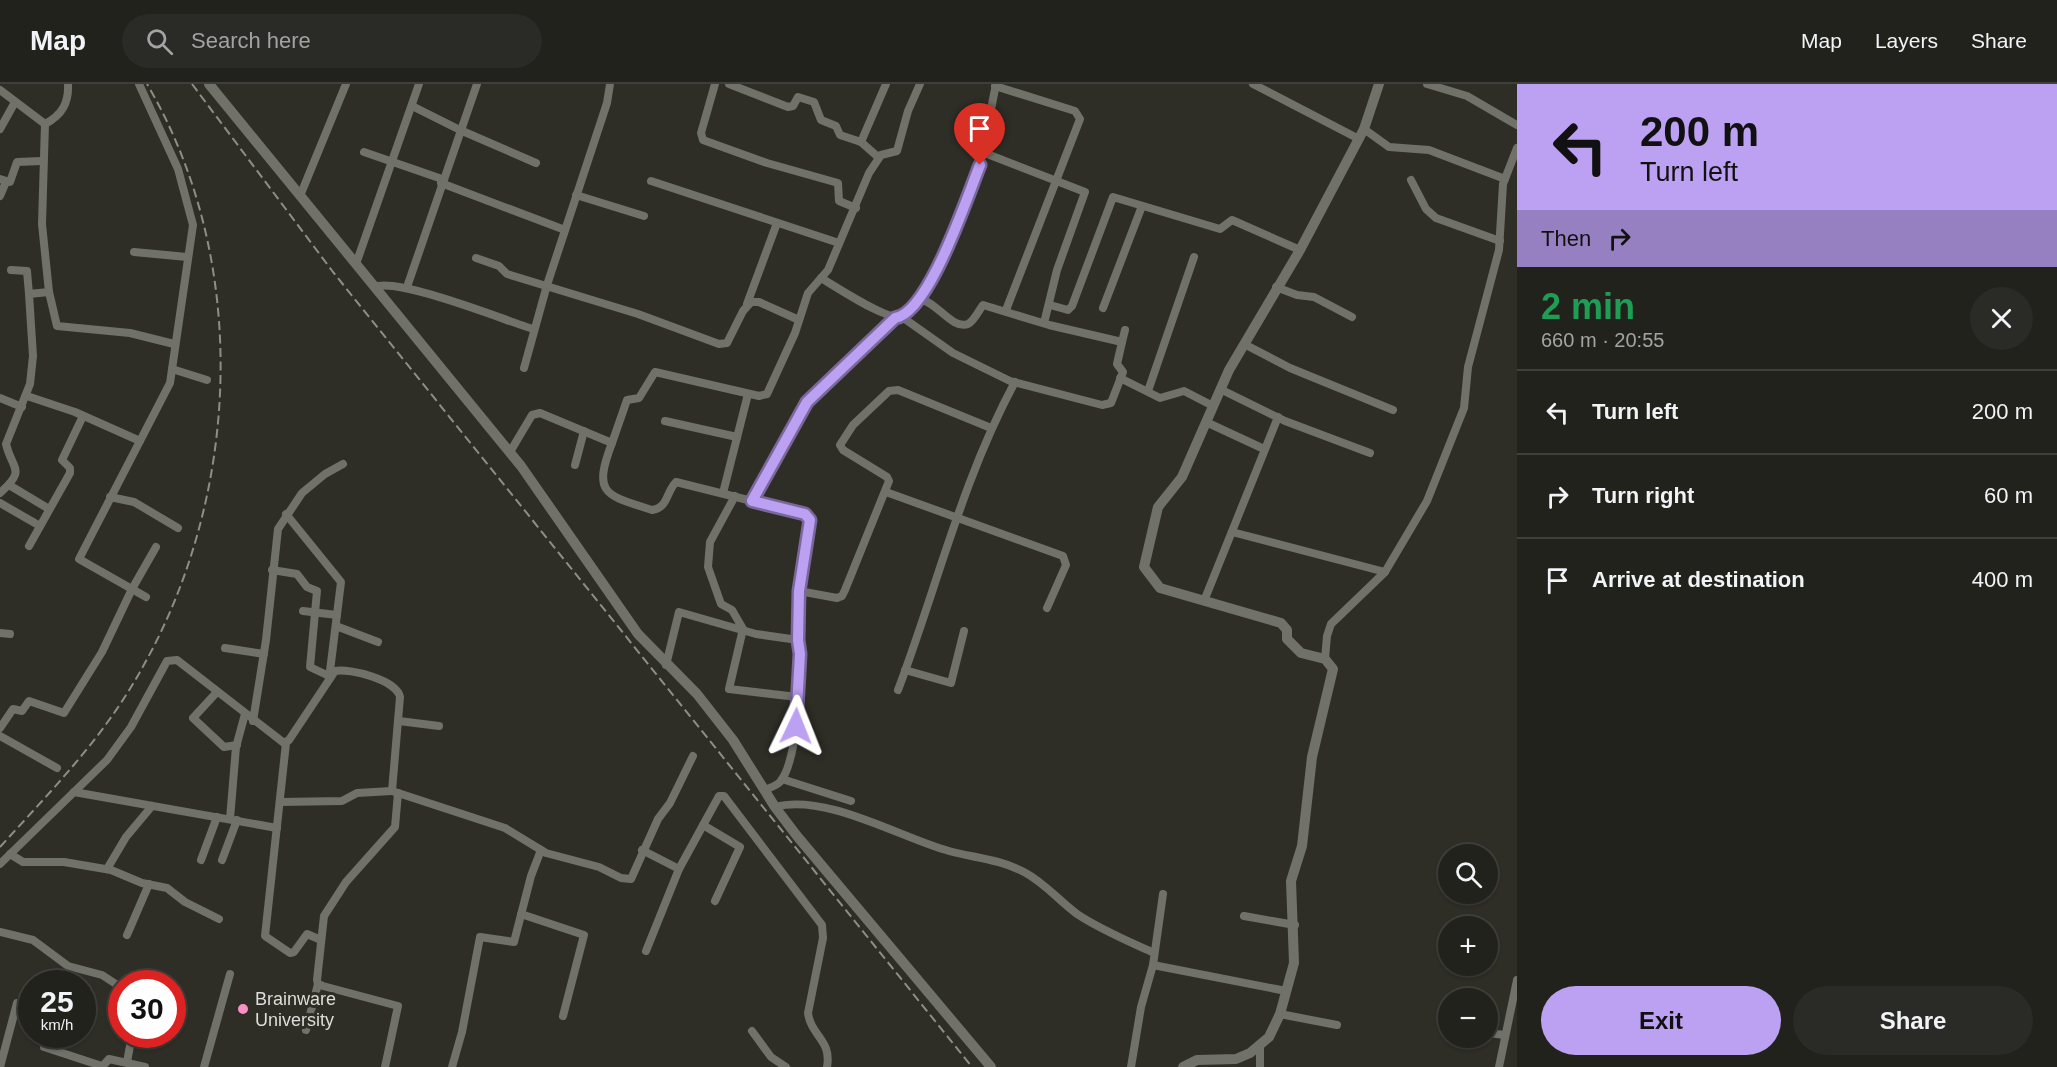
<!DOCTYPE html>
<html lang="en">
<head>
<meta charset="utf-8">
<style>
	:root { --surface:#22221d; --page:#2a2a26; --text:#f1f3f6; --muted:#a2a4a4; --line:#3f3f3b; --accent:#bca0f2 }
	body { margin:0; font-family:Arial,sans-serif; background:var(--page); color:var(--text); height:100vh; display:flex; flex-direction:column; font-size:22px; white-space:nowrap }
	* { box-sizing:border-box; margin:0 }
	p { font-size:20px; color:var(--muted) }
	.icon { flex:none; width:33px; height:33px; fill:none; stroke:currentColor; stroke-width:2; stroke-linecap:round; stroke-linejoin:round }
	.map { position:relative; flex:1; overflow:hidden }
	.panel { display:flex; flex-direction:column; background:var(--surface); width:540px }
	.panel>* { flex:none }
	.banner { background:#bca0f2; color:#111; overflow:hidden }
	.controls { position:absolute; left:1438px; top:760px; display:grid; gap:12px }
	.controls a { display:grid; place-items:center; width:60px; height:60px; border-radius:50%; background:var(--surface); box-shadow:0 2px 4px #0004,0 0 0 2px var(--line); font-size:30px }
	.speed { position:absolute; left:18px; top:886px; display:flex; gap:12px; font-size:30px; font-weight:700; text-align:center }
	.speed>* { display:grid; place-content:center; width:78px; height:78px; border-radius:50%; background:var(--surface); box-shadow:0 2px 4px #0004,0 0 0 2px var(--line); line-height:1 }
	.speed small { font-size:15px; font-weight:400 }
	.speed .limit { border:9px solid #d22; background:#fff; color:#111 }
	.pin { position:absolute; display:grid; place-items:center; width:51px; height:51px; color:#fff; margin:-62px -26px; border-radius:50% 50% 50% 0; rotate:-45deg; box-shadow:0 0 6px #0007 }
	.pin .icon { rotate:45deg }
	.me { position:absolute; width:66px; margin:-33px; rotate:2deg; stroke-linejoin:round; filter:drop-shadow(0 0 4px #0008) }
	.turn { display:flex; align-items:center; gap:21px; height:126px; padding:0 24px; font-size:27px }
	.turn .icon { width:78px; height:78px; stroke-width:2.5 }
	.turn b { display:block; font-size:42px; line-height:51px }
	.then { display:flex; align-items:center; height:57px; padding:0 24px; background:#0003; gap:12px; font-size:22px }
	.round { display:grid; place-items:center; flex:none; width:63px; height:63px; border-radius:32px; background:var(--page) }
	.overview { display:flex; align-items:center; justify-content:space-between; height:102px; padding:0 24px }
	h1 { font-size:36px; font-weight:800; line-height:45px; color:#1e9e55 }
	.button { display:flex; gap:12px; margin-top:auto; padding:12px 24px }
	.button a { flex:1; height:69px; border-radius:36px; background:var(--accent); color:#111; font-size:24px; font-weight:800; line-height:69px; text-align:center }
	.button a+a { background:var(--page); color:var(--text) }
	ul { padding:0; list-style:none }
	li { display:flex; align-items:center; gap:18px; height:84px; padding:0 24px; border-top:2px solid var(--line) }
	li div { flex:1 }
	li b { display:block; font-size:22px }
	li em { font-style:normal }
	header { display:flex; align-items:center; gap:36px; box-sizing:border-box; height:84px; padding:0 30px; background:var(--surface); border-bottom:2px solid var(--line) }
	header strong { font-size:28px }
	nav { display:flex; gap:33px; margin-inline-start:auto; font-size:21px }
	.search { width:420px; height:54px; background:var(--page); display:flex; align-items:center; gap:15px; box-sizing:border-box; padding:0 21px; border-radius:33px; color:var(--muted); font-size:22px }
	main { display:flex; flex:1; min-height:0 }
	.map>svg:first-child { display:block }
	.lines { fill:none; stroke-linecap:round; stroke-linejoin:round }
	.minor { stroke:#707169; stroke-width:8 }
	.tertiary { stroke:#707169; stroke-width:10 }
	.rail { stroke:#8e8e88; stroke-width:2; stroke-dasharray:9 4.5; stroke-linecap:butt }
	.route-casing { stroke:#7a689d; stroke-width:15 }
	.route { stroke:#bca0f2; stroke-width:10 }
	.poi-dot { fill:#fa8fc6; stroke:#2e2e27; stroke-width:2 }
	.labels { text-anchor:middle; dominant-baseline:central; stroke-width:6; stroke-linejoin:round; paint-order:stroke }
	.poi-label { font-size:18px; fill:#ddddd9; stroke:#2e2e27; text-anchor:start }
</style>
</head>
<body>
<header>
<strong>Map</strong>
<div class="search"><svg class="icon" aria-label="search" viewBox="0 0 24 24"><circle cx="10" cy="10" r="6"/><path d="M15 15l6 6"/></svg>Search here</div>
<nav><a>Map</a><a>Layers</a><a>Share</a></nav>
</header>
<main>
<div class="map">
<svg width="1517" height="983" viewBox="0 0 1517 983">
	<rect width="100%" height="100%" fill="#2e2e27"/>
	<g class="lines">
		<!-- minor -->
		<g class="minor">
			<polyline points="139,0 178,85 193,141 170,299 140,357"/>
			<polyline points="715,0 701,49 703,56 767,79 838,99 839,117 856,124"/>
			<polyline points="729,0 788,23 793,22 798,13 814,18 821,36 836,42 840,51 861,58 878,73"/>
			<polyline points="1253,0 1359,55"/>
			<polyline points="1427,0 1467,12 1517,41"/>
			<polyline points="995,2 1075,27 1080,35 1006,226"/>
			<path d="M0,6L45,40C62,31 69,19 68,0"/>
			<polyline points="412,22 460,46 536,79"/>
			<polyline points="0,45 15,18"/>
			<polyline points="1364,45 1389,63 1429,66 1505,95"/>
			<polyline points="861,58 886,0"/>
			<polyline points="364,68 442,95"/>
			<polyline points="982,68 1085,108 1057,186 1044,239"/>
			<polyline points="0,95 10,98 17,78 42,77"/>
			<polyline points="1411,96 1426,125 1436,134 1500,157"/>
			<polyline points="651,97 839,159"/>
			<polyline points="441,99 565,146"/>
			<polyline points="576,111 644,132"/>
			<polyline points="0,112 6,98"/>
			<polyline points="300,112 346,0"/>
			<polyline points="134,168 187,173"/>
			<polyline points="476,174 499,182 507,190 638,230 719,260 727,259 743,227 751,218 759,218 799,236"/>
			<polyline points="356,180 419,0"/>
			<polyline points="11,186 27,187 29,210"/>
			<path d="M821,194C835,202 891,240 903,232C910,227 913,220 921,216C936,217 952,246 968,240C974,237 979,226 983,221L1049,241L1122,258L1125,246"/>
			<path d="M375,203C397,193 504,236 533,245"/>
			<polyline points="407,203 477,0"/>
			<polyline points="1276,203 1297,211 1314,213 1352,233"/>
			<polyline points="49,208 57,242 130,249 174,260"/>
			<polyline points="921,216 939,182 980,81 996,0"/>
			<polyline points="747,220 777,139"/>
			<polyline points="1050,221 1068,226 1072,222 1113,113 1220,145 1232,136 1300,166"/>
			<polyline points="1103,224 1142,122"/>
			<polyline points="902,233 953,269 1010,297 1102,321 1111,319 1123,288 1117,280 1122,258"/>
			<polyline points="1244,260 1290,284 1393,326"/>
			<polyline points="524,284 547,201 607,19 610,0"/>
			<polyline points="172,285 207,296"/>
			<polyline points="1120,294 1160,314 1184,307 1213,322"/>
			<polyline points="1220,305 1285,337 1370,369"/>
			<polyline points="1148,307 1194,173"/>
			<polyline points="27,312 75,328 140,357 79,475 146,513"/>
			<polyline points="0,314 22,323"/>
			<polyline points="665,337 737,353"/>
			<polyline points="1206,338 1264,365"/>
			<path d="M612,359C592,411 606,411 652,426C668,424 666,408 676,398L752,417L807,318L895,234"/>
			<polyline points="510,368 532,331 540,329 612,359 627,316 639,314 655,288 759,312 767,310 795,249 808,209 828,186 869,89 881,71 897,67 908,27 920,0"/>
			<polyline points="575,381 584,347"/>
			<polyline points="9,401 49,425"/>
			<polyline points="886,408 1063,472 1066,481 1047,524"/>
			<path d="M0,409C27,385 12,386 6,360L30,300L33,272L29,210L49,208L42,140L45,40"/>
			<polyline points="723,409 748,310"/>
			<polyline points="735,412 710,458 708,483 721,520 732,526 743,545 729,605 797,613"/>
			<polyline points="110,413 134,418 178,444"/>
			<polyline points="0,419 40,442"/>
			<polyline points="286,430 341,498 329,595"/>
			<polyline points="1232,448 1385,488 1427,417 1464,324 1468,283 1499,166 1503,100 1517,64"/>
			<polyline points="29,462 70,389 70,384 62,376 83,332"/>
			<polyline points="272,486 297,490 307,503 317,507 310,583 329,592"/>
			<polyline points="799,507 837,514 842,512 845,506 889,397 887,393 843,366 840,361 853,341 889,307 898,306 991,344"/>
			<polyline points="1204,517 1278,333"/>
			<polyline points="303,527 337,531"/>
			<polyline points="336,542 378,558"/>
			<polyline points="0,549 10,550"/>
			<polyline points="225,564 264,570"/>
			<polyline points="1325,575 1327,552 1331,540 1385,488"/>
			<polyline points="666,581 679,528 756,550 798,556 799,507 810,436 805,430 752,417"/>
			<polyline points="905,586 951,599 964,547"/>
			<path d="M898,606C937,503 962,396 1015,298"/>
			<polyline points="217,608 193,634 224,663 237,661"/>
			<polyline points="253,637 266,556 278,445 302,409 325,390 343,380"/>
			<polyline points="399,637 439,642"/>
			<polyline points="0,644 13,625 22,627 29,617 64,629 102,568 132,505 156,463"/>
			<polyline points="0,652 57,684"/>
			<polyline points="286,659 265,852 290,869 294,868 307,850 321,856"/>
			<polyline points="782,695 851,717"/>
			<path d="M764,706C770,704 776,702 780,698C798,677 803,583 798,556"/>
			<polyline points="74,708 277,744"/>
			<polyline points="280,718 342,717 357,709 392,707"/>
			<path d="M775,723C826,709 901,754 949,767C975,774 999,775 1024,788C1045,799 1058,816 1077,830C1101,846 1128,857 1154,869"/>
			<polyline points="230,735 236,663 245,630"/>
			<polyline points="703,741 740,763 715,817"/>
			<path d="M642,766L679,785L719,712H724L822,841L823,854L808,929C811,952 832,956 827,983"/>
			<polyline points="10,770 23,778 64,778 111,786 142,799 167,804 185,818 219,835"/>
			<polyline points="201,776 217,733"/>
			<polyline points="222,776 237,736"/>
			<path d="M0,780L107,676L131,643L167,577L177,576L284,659L289,656L335,587C350,584 397,596 400,613L392,707L505,744L546,769L599,783L621,794L631,795L658,735L670,719L693,672"/>
			<polyline points="107,785 126,753 152,722"/>
			<polyline points="1163,810 1153,881 1286,907"/>
			<polyline points="521,830 584,851 563,932"/>
			<polyline points="1244,832 1295,841"/>
			<polyline points="0,848 33,856 68,882 102,891 122,904"/>
			<polyline points="127,851 149,800"/>
			<polyline points="646,867 679,785"/>
			<polyline points="1280,930 1337,941"/>
			<polyline points="306,946 318,900"/>
			<polyline points="752,947 771,973 786,983"/>
			<polyline points="1488,949 1505,951"/>
			<polyline points="44,963 102,982"/>
			<polyline points="1260,963 1260,983"/>
			<polyline points="54,966 58,951"/>
			<polyline points="127,978 132,951"/>
			<polyline points="0,983 17,919"/>
			<polyline points="102,983 109,975 145,983"/>
			<polyline points="204,983 230,890"/>
			<polyline points="385,983 398,922 323,902 318,900 317,896 324,832 346,798 395,743 398,709"/>
			<polyline points="452,983 462,948 480,853 514,858 531,792 541,766"/>
			<polyline points="1131,983 1141,923 1153,881"/>
			<polyline points="1499,983 1517,896"/>
		</g>
		<!-- tertiary -->
		<g class="tertiary">
			<polyline points="209,0 521,382 638,550 697,610 733,656 775,723 797,752 991,983"/>
			<polyline points="1183,983 1197,976 1236,975 1250,969 1269,953 1280,930 1294,879 1291,797 1302,762 1312,673 1333,585 1325,575 1301,569 1287,555 1287,546 1281,539 1160,504 1144,483 1158,423 1182,393 1229,286 1300,166 1346,79 1364,45 1379,0"/>
		</g>
		<!-- rail -->
		<g class="rail">
			<polyline points="192,0 333,188 972,983"/>
			<path d="M0,763C51,707 104,653 141,586C241,411 251,177 147,0"/>
		</g>
	</g>
	<g class="lines">
		<!-- route casing -->
		<g class="route-casing">
			<path id="route" d="M796,642L800,570L798,556L799,507L810,436L805,430L752,417L807,318L895,234C929,229 967,113 980,81"/>
		</g>
		<!-- route -->
		<use href="#route" class="route"/>
	</g>
	<!-- markers -->
	<circle class="poi-dot" cx="243" cy="925" r="6"/>
	<g class="labels">
		<!-- poi labels -->
		<g class="poi-label">
			<text x="255" y="915">Brainware<tspan x="255" dy="21">University</tspan></text>
		</g>
	</g>
</svg>
<div class="controls">
<a><svg class="icon" aria-label="search" viewBox="0 0 24 24"><circle cx="10" cy="10" r="6"/><path d="M15 15l6 6"/></svg></a>
<a>+</a>
<a>−</a>
</div>
<div class="speed"><div>25<small>km/h</small></div><div class="limit">30</div></div>
<div class="pin" style="left:980px;top:81px;background:#d93025"><svg class="icon" aria-label="arrive" viewBox="0 0 24 24"><path d="M6 21V4h12l-3 4 3 4H6"/></svg></div>
<svg class="me" style="left:796px;top:642px" viewBox="-20 -20 40 40"><path d="M0-17L14 15 0 8-14 15z" fill="#bca0f2" stroke="#fff" stroke-width="4"/></svg>
</div>
<section class="panel">
<div class="banner">
<div class="turn"><svg class="icon" aria-label="left" viewBox="0 0 24 24"><path d="M17 20v-9H6M10 6l-5 5 5 5"/></svg><div><b>200 m</b>Turn left</div></div>
<div class="then">Then<svg class="icon" aria-label="right" viewBox="0 0 24 24"><path d="M7 20v-9h11M14 6l5 5-5 5"/></svg></div>
</div>
<div class="overview"><div><h1>2 min</h1><p>660 m · 20:55</p></div><a class="round"><svg class="icon" aria-label="close" viewBox="0 0 24 24"><path d="M6 6l12 12M18 6L6 18"/></svg></a></div>
<ul>
<li><svg class="icon" aria-label="left" viewBox="0 0 24 24"><path d="M17 20v-9H6M10 6l-5 5 5 5"/></svg><div><b>Turn left</b></div><em>200 m</em></li>
<li><svg class="icon" aria-label="right" viewBox="0 0 24 24"><path d="M7 20v-9h11M14 6l5 5-5 5"/></svg><div><b>Turn right</b></div><em>60 m</em></li>
<li><svg class="icon" aria-label="arrive" viewBox="0 0 24 24"><path d="M6 21V4h12l-3 4 3 4H6"/></svg><div><b>Arrive at destination</b></div><em>400 m</em></li>
</ul>
<div class="button"><a>Exit</a><a>Share</a></div>
</section>
</main>
</body>
</html>
